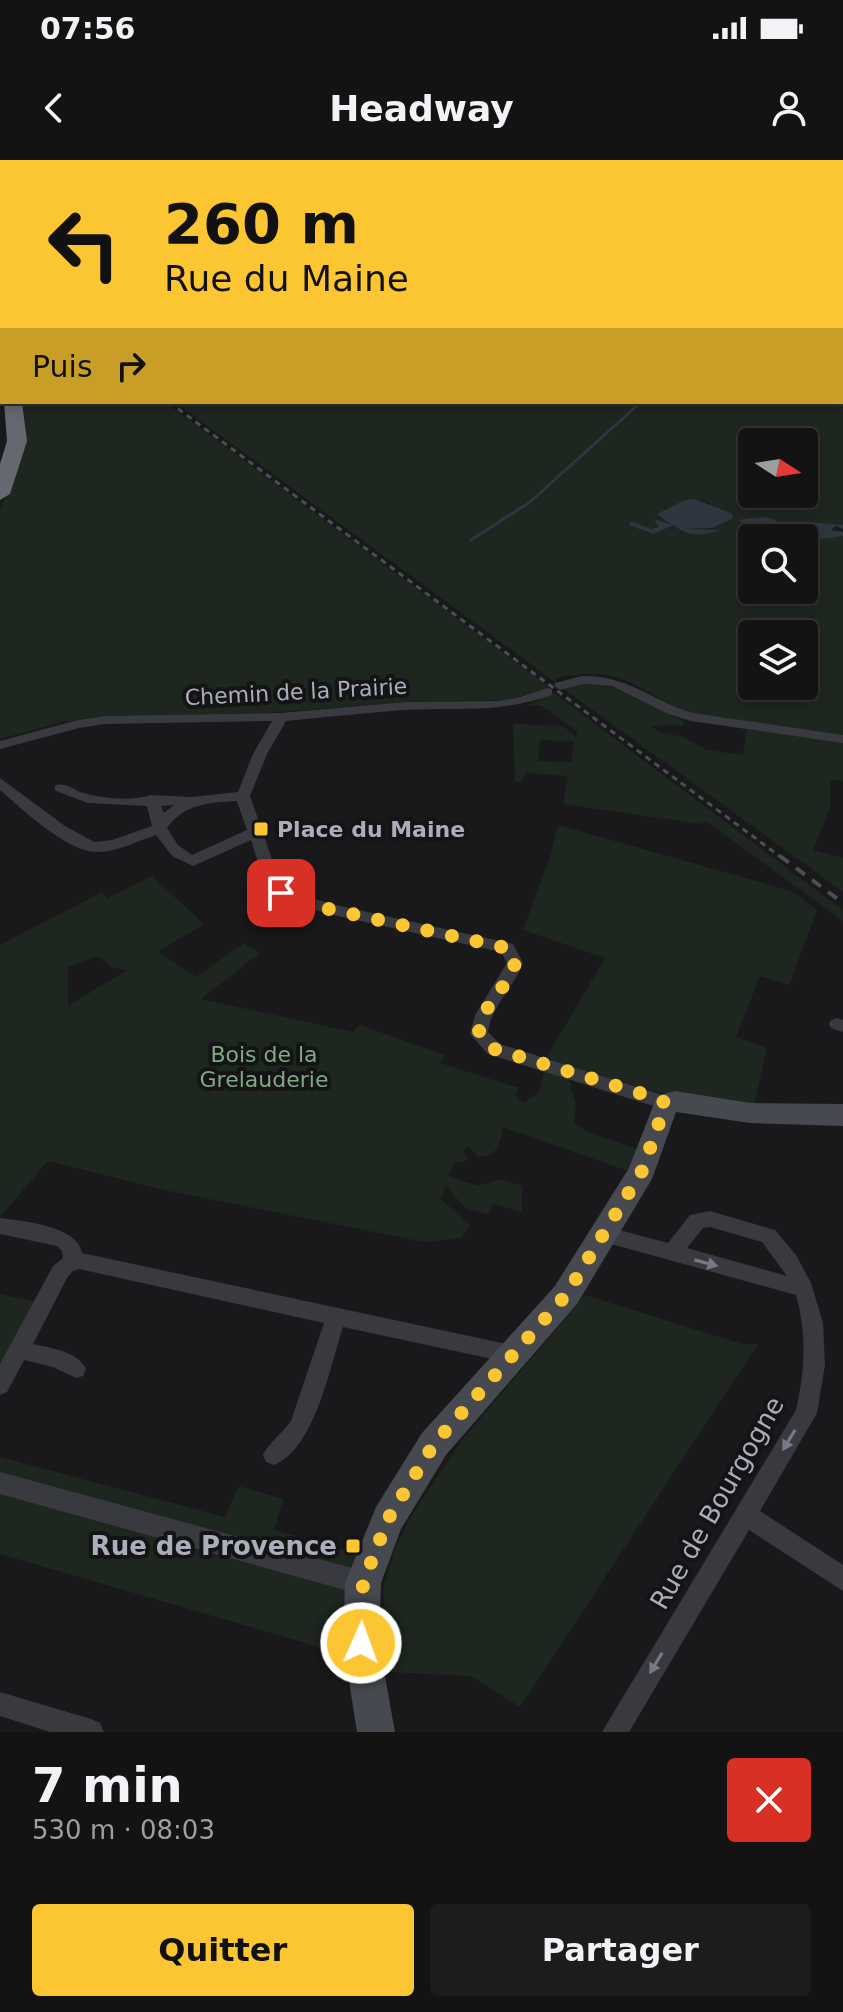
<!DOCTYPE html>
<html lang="fr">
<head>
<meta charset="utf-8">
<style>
	:root { --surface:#131314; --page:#1c1c1d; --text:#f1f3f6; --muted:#9d9ea0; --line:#323234; --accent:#fbc631 }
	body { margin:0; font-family:"DejaVu Sans",sans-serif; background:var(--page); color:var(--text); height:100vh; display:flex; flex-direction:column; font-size:30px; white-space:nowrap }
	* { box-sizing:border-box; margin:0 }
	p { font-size:26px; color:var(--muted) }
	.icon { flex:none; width:44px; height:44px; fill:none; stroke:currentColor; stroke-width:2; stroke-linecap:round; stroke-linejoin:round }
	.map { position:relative; height:1572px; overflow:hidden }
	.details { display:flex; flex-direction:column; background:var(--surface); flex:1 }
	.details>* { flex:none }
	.banner { position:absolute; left:0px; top:0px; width:844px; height:244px; box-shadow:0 4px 12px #0003,0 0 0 2px var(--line); background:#fbc631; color:#111; overflow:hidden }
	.needle { width:52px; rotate:102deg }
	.tools { position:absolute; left:738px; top:268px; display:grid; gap:16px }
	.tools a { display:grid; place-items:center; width:80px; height:80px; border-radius:8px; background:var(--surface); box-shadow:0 4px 12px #0003,0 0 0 2px var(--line); font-size:40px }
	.pin { position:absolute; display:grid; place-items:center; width:68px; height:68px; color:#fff; margin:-34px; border-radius:16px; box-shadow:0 4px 12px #0006 }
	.me { position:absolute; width:88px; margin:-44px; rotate:2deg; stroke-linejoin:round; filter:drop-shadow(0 0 6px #0008) }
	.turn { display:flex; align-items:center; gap:28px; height:168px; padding:0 32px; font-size:36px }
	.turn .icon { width:104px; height:104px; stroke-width:2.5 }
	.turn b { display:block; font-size:56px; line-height:68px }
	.then { display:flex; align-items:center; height:76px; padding:0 32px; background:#0003; gap:16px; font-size:30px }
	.round { display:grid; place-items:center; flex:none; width:84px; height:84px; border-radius:8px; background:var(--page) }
	.headline { display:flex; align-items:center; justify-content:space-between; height:136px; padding:0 32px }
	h1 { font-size:48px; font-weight:700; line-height:60px }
	.button { display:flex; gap:16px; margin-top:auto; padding:16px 32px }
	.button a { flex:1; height:92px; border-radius:8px; background:var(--accent); color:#111; font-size:32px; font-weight:700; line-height:92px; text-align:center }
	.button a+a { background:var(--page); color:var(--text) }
	.status { display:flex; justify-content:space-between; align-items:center; height:56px; padding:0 40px; background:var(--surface); direction:ltr }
	.status svg { height:22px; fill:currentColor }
	header { display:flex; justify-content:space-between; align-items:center; height:104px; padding:0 32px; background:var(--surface); font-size:36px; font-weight:700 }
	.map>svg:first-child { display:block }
	.green { fill:#1e2620; fill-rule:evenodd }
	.water { fill:#2e3740 }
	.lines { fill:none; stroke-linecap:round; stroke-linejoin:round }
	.stream { stroke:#2e3740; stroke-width:3 }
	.street { fill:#393a40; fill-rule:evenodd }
	.secondary { fill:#474950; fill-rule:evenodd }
	.highway { fill:#656871; fill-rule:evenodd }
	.rail-far1 { stroke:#4c4e55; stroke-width:3; stroke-dasharray:6 5; stroke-linecap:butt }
	.rail { stroke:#4c4e55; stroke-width:4; stroke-dasharray:11 9; stroke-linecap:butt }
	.oneway { fill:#777a84 }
	.route { stroke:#fbc631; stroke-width:14; stroke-dasharray:0 25.2 }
	.poi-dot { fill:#fbc631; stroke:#141416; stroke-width:3 }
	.labels { text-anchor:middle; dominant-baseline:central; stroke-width:8; stroke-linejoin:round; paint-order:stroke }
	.street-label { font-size:22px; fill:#aaaebb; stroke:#141416 }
	.poi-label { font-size:22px; font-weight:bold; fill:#aaaebb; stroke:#141416; text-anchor:start }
	.park-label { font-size:22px; fill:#81a786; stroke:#141416 }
	.near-street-label { font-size:26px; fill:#aaaebb; stroke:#141416 }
	.near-poi-label { font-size:26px; font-weight:bold; fill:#aaaebb; stroke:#141416; text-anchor:end }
</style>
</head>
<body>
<div class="status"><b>07:56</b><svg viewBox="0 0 49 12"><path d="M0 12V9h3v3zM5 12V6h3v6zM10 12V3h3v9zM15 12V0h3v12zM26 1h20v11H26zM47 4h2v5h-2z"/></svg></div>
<header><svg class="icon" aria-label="back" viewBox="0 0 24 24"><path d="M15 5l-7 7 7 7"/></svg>Headway<svg class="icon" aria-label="person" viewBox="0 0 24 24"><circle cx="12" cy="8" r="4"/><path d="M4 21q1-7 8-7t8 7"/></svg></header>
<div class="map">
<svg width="843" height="1572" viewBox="0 0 843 1572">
	<rect width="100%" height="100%" fill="#19191b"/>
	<!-- green -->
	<g class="green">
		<path d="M843,218V365L808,366L821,370L813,377L803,376L800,371L763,357L741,361L748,367L747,369L769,377L791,378H752V430H804V378L843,376V575L698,555C639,537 630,502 557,518L555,522L175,242H842ZM752,282H804V334H752ZM695,339L709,343L732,359L712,368L682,369L700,372L716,368C698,375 688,374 674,365L648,374L641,370L660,367L661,363L673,365ZM752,474H804V526H752Z"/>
		<path d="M22,242H165L549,527L509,540L406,542L266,553L100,556L62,562L0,579V348C19,315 30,280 22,242Z"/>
		<polygon points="583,524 615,528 683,561 684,565 651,566 659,572 684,577 706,590 743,595 747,569 843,582 843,621 830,619 830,648 813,690 843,698 843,732 564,529"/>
		<path d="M554,533L843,750V761L706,661L700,664L563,644L568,616L527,613L521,623L515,621L513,564L563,566L576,577L577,571L540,545L525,546ZM540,580L574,582L571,602L538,601Z"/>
		<path d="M558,665L791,731L817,750L789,825L760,816L736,877L767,888L754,944C690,948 608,917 546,898L605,798L523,770L550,697Z"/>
		<path d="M152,716L204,764L158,792L196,817L244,783L260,793L201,839L353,872L360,865L444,895L440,903L519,928L515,935L524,943L539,932L544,911L569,919L576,945L574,963L589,973L641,990L631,1012L503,967C500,985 498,996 478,997L468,986L463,991L469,1000L454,1003L449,1016L478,1026L500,1019L522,1026V1052L493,1044L488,1054L465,1048L446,1026L441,1039L471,1066L460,1078L424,1082L169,1031L48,1001L0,1057V785L102,732L107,738ZM98,796L112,807L127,810L68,846V807Z"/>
		<polygon points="0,1134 37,1142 0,1211"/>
		<polygon points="585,1135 742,1184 758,1184 520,1547 471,1516 390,1512 383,1429 395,1388 414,1351 462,1280"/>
		<polygon points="0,1297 225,1357 239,1326 283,1339 274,1370 356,1393 347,1433 350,1496 0,1394"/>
	</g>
	<!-- water -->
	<g class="water">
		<path d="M695,339L733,354L732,359L712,368L684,369L719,370C702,377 686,376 674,365L653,374L629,365L631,361L651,369L659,367L654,359L672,365L657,354L685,340Z"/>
		<path d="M763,357C782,360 795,375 813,377L820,370L806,362L843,365V369L836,366L831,370L843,372V376L822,379L769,377L746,369L748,366L738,360Z"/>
	</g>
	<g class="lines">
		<!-- stream -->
		<polyline class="stream" points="471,380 530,342 641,242"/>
		<!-- street -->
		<g class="street">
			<rect x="207" y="0" width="6" height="2"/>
			<path d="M582,516C628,515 652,541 693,553L843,575V583L691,561L668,554L612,526L583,524L560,530L554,526L555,523Z"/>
			<path d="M547,528L552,529V535C497,554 459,547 404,550C364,553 325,557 286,561L267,594L250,636L281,725L295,733L331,744L513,784L523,803C514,827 491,846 488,872L500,884L672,938L675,943L672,948L666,950L488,894L470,874L475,855L507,803L501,792L329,754L285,741L266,728L251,680L193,706L172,696L156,675C137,681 115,693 95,692C65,690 22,649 0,630V618L65,666L94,682L112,680L152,666L147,646L88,643L56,631L54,628L56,625C66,623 71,628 80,632C99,638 132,642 150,635L192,637L238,632L253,594L272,561L104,564L79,568L0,589V581L78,560L104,556L281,553L406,542L497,541L517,538ZM237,641L247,670L192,695L178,685L167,668C185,643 209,643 237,641ZM174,645L164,653L161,646L172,645Z"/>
			<polygon points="837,858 843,860 843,872 831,868 829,864 831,860"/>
			<path d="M710,1051L775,1070L796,1095L811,1123L823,1163L825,1205L817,1253L760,1351L843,1405V1431L749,1370L629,1572H602L796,1250C805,1210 807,1175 796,1135L604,1082L597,1080L594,1074L597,1068L604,1066L668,1083L690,1055ZM710,1067L762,1082L787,1116L687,1088L703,1068Z"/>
			<path d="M0,1058C23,1061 78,1066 82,1093L511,1185L518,1187L521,1194L518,1201L511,1203L343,1167C330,1206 315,1289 274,1305L266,1302L263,1295C269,1282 283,1273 291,1261L324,1163L79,1109L73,1111L67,1118L33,1184C50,1188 78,1191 86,1209L83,1216L76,1218L53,1207L24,1200L7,1232L0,1235V1204L53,1106L63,1098L62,1091L57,1086L0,1074Z"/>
			<polygon points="0,1312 363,1411 371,1415 375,1423 371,1431 363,1435 0,1334"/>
			<polygon points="0,1532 91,1559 100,1563 104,1572 50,1572 0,1556"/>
		</g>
		<!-- secondary -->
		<g class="secondary">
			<polygon points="45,0 59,0 44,2"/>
			<polygon points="127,0 187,0 188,2 128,2"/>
			<rect x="842" y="22" width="1" height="6"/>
			<rect x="0" y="23" width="2" height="6"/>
			<polygon points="675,931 750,943 843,944 843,966 750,963 676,952 652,1019 577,1144 446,1295 401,1369 381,1423 379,1483 395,1572 357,1572 343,1483 345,1423 376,1347 422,1273 555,1126 629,1008 657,936"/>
		</g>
		<!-- highway -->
		<g class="highway">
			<rect x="0" y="206" width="2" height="14"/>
			<polygon points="4,242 22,242 27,281 10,334 0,340 0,304 7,281"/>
		</g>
		<!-- rail-far1 -->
		<polyline class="rail-far1" points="169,242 782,698"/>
		<!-- rail -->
		<polyline class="rail" points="780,696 843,743"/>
	</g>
	<!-- one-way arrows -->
	<defs><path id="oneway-solid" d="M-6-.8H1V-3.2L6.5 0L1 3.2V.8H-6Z" transform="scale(2)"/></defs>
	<g class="oneway">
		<use href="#oneway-solid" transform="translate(706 1103) rotate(15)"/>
		<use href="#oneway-solid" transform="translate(789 1280) rotate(121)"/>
		<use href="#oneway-solid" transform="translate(656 1503) rotate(121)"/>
	</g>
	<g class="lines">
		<!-- route -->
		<path class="route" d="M281,733L329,749L507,788L515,803C508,829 479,847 479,874L494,889L650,936L666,943L642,1011L566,1135L434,1284L388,1359L363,1423L361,1483"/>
	</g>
	<!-- markers -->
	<g class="poi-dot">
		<rect x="253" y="661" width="16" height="16" rx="4"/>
		<rect x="345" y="1378" width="16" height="16" rx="4"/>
	</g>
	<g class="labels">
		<!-- street labels -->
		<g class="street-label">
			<text transform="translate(296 532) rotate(-3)">Chemin de la Prairie</text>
		</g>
		<!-- poi labels -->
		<g class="poi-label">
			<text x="277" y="669">Place du Maine</text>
		</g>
		<!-- park labels -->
		<g class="park-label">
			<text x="264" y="894">Bois de la<tspan x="264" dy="25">Grelauderie</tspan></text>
		</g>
		<!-- near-street labels -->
		<g class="near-street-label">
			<text transform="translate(717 1343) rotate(-60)">Rue de Bourgogne</text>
		</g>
		<!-- near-poi labels -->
		<g class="near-poi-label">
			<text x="337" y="1386">Rue de Provence</text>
		</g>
	</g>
</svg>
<div class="tools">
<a><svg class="needle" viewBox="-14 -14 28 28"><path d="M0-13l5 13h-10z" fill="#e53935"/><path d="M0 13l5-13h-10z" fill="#9d9ea0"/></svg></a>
<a><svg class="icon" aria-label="search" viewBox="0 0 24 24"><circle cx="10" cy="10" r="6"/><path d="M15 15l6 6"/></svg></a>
<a><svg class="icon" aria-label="layers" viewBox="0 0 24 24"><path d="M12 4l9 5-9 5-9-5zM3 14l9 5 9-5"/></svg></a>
</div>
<div class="pin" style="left:281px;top:733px;background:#d93025"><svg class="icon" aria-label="arrive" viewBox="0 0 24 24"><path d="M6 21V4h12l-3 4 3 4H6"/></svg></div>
<svg class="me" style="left:361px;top:1483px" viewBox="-20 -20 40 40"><circle r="17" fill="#fbc631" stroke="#fff" stroke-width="3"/><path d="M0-11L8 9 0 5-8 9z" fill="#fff"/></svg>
<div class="banner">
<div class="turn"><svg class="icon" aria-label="left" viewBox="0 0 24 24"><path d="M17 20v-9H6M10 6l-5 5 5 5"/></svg><div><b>260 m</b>Rue du Maine</div></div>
<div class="then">Puis<svg class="icon" aria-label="right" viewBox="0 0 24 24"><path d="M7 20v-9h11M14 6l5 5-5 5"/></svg></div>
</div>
</div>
<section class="details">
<div class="headline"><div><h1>7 min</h1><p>530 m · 08:03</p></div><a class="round" style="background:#d93025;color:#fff"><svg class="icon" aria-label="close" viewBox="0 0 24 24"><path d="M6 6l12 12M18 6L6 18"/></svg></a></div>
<div class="button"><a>Quitter</a><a>Partager</a></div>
</section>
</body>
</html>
